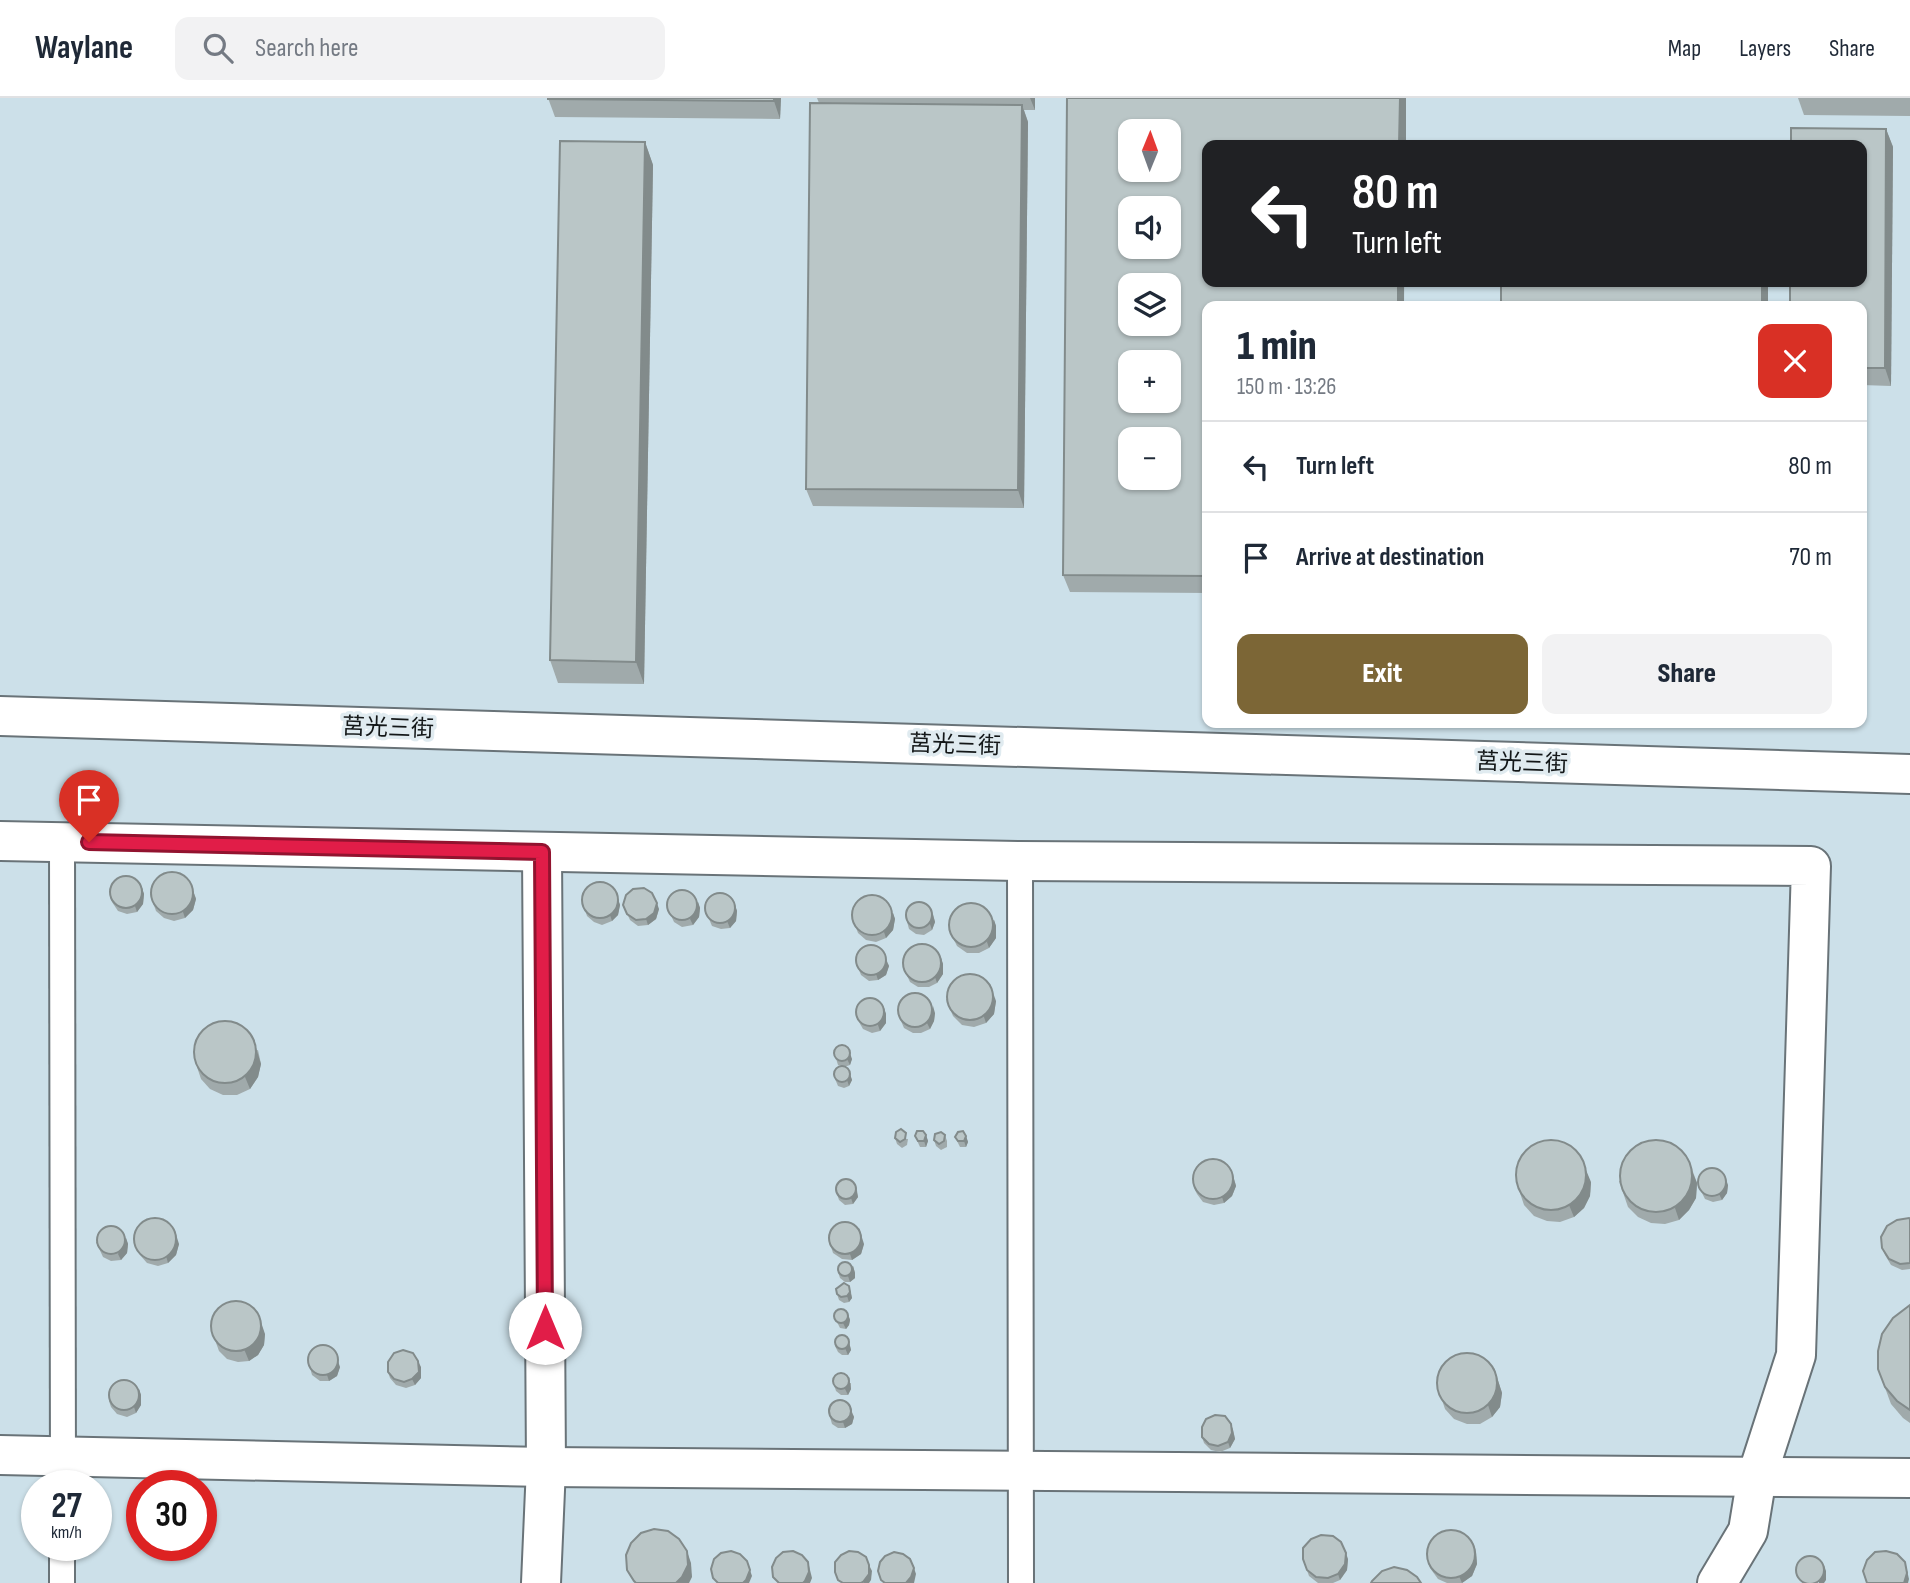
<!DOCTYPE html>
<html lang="en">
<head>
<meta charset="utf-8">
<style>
	:root { --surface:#fff; --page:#f2f2f3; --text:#1f2937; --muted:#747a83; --line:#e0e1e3; --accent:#7c6636 }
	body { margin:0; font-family:"Sofia Sans Condensed","Noto Sans TC",sans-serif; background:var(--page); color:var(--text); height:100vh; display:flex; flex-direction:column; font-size:26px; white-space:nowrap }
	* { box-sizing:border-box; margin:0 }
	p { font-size:23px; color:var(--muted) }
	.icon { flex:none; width:38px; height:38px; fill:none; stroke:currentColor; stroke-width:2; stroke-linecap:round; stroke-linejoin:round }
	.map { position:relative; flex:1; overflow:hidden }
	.drawer { position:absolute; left:1202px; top:203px; width:665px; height:427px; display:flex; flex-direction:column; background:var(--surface); border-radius:14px; box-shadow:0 2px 5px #0004 }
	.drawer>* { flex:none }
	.top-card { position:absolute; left:1202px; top:42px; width:665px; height:147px; border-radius:14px; box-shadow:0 2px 5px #0004; background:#202124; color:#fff; overflow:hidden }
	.needle { width:46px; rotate:1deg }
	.fabs { position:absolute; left:1118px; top:21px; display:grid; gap:14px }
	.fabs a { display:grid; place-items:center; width:63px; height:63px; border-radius:14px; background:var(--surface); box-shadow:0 2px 5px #0004; font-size:35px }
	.speed { position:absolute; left:21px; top:1372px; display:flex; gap:14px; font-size:35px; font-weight:700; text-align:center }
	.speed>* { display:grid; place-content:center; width:91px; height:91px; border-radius:50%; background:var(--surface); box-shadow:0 2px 5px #0004; line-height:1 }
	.speed small { font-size:18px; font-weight:400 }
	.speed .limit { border:10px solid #d22; background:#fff; color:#111 }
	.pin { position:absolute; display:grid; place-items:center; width:60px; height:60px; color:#fff; margin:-72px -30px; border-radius:50% 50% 50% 0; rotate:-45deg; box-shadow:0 0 7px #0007 }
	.pin .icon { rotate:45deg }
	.me { position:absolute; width:77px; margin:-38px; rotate:0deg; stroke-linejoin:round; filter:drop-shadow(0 0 5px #0008) }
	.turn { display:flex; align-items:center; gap:24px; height:147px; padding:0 35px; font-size:32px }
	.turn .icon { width:91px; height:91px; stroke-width:2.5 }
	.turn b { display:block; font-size:49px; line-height:60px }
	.round { display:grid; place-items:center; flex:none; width:74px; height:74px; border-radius:14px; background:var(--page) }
	.overview { display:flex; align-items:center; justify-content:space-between; height:119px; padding:0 35px }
	h1 { font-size:42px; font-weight:800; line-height:52px }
	.primary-button { display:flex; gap:14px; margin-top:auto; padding:14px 35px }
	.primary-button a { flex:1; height:80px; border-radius:14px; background:var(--accent); color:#fff; font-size:28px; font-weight:800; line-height:80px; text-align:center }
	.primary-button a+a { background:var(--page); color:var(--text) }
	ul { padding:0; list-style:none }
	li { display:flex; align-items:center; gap:21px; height:91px; padding:0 35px; border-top:2px solid var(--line) }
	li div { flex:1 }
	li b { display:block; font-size:26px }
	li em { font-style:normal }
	header { display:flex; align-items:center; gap:42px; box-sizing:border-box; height:98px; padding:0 35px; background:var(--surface); border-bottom:2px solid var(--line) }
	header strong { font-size:33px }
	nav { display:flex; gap:38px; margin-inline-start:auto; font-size:24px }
	.search { width:490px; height:63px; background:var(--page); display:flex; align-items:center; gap:18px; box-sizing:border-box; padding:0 24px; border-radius:14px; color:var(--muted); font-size:26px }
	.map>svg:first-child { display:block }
	.built { fill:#cce0e9; fill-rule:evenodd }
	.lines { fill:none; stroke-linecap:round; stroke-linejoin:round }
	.lane-casing { stroke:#697378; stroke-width:28 }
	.street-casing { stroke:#697378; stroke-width:42 }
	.lane { stroke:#fff; stroke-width:24 }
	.street { stroke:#fff; stroke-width:38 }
	.wall { fill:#a0aaab }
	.shaded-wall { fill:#828b8b }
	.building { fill:#bac6c7; stroke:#828b8b; stroke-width:2; fill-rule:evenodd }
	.route-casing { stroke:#92132f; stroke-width:18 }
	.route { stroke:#e11d48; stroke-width:12 }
	.labels { text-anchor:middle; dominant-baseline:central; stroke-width:7; stroke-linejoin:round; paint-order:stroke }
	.street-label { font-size:23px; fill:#131718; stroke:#e0ebf0 }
</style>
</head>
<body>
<header>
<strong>Waylane</strong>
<div class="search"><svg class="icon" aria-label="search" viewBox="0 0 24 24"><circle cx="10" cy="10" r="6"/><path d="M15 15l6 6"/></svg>Search here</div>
<nav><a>Map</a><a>Layers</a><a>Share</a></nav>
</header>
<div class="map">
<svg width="1910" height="1485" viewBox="0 0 1910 1485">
	<rect width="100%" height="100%" fill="#e0ebf0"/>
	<!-- built -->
	<path class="built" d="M0,0H1910V1485H0ZM1130,33H1169V72H1130ZM1208,47H1862V184H1208ZM1130,110H1169V149H1130ZM1130,187H1169V226H1130ZM1208,208H1862V625H1208ZM1130,264H1169V303H1130ZM1130,341H1169V380H1130ZM37,1388H96V1447H37ZM142,1388H201V1447H142Z"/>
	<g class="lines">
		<!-- lane casing -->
		<g class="lane-casing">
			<g id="lane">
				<polyline points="62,744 63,1388"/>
				<polyline points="1020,763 1021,1485"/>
				<polyline points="62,1485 62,1447"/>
			</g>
		</g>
		<!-- street casing -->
		<g class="street-casing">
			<g id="street">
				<polyline points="0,618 1910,676"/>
				<polyline points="0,743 1020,763 1811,768 1796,1257 1757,1378 1748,1433 1717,1485"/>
				<polyline points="0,1357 546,1369 1910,1380"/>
				<polyline points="541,1485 546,1369 542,754"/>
			</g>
		</g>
		<!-- lane -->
		<use href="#lane" class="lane"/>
		<!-- street -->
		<use href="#street" class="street"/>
	</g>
	<!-- wall -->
	<g class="wall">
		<polygon points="548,0 781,0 780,21 555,19"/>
		<polygon points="817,0 1035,0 1035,12 1024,12 1028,24 1024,410 813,408 806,391 819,5"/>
		<polygon points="1067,0 1406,0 1404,208 1208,208 1208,495 1070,494 1063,477"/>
		<polygon points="1798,0 1910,0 1910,18 1804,17"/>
		<polygon points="1886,31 1893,49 1891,288 1862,287 1862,208"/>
		<polygon points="645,44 653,67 644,586 558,585 550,562"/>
		<polygon points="190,784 196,801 193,812 185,820 174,823 164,820 156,813 150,796"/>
		<polygon points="142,790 144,796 143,806 137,814 127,816 118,813 112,804 110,798"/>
		<polygon points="615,792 620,807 618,817 612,823 602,827 594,824 587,818 582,803"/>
		<polygon points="698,804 700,810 699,819 693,827 682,829 674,824 667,809"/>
		<polygon points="623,807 659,811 656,821 648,827 638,828 630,822"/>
		<polygon points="735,807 737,813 736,823 730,830 721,831 712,828 706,814"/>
		<polygon points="893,815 895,821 893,832 886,840 876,844 866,842 858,835 852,819"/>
		<polygon points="905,816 933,816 935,824 932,832 924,837 916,836 909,831"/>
		<polygon points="994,822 996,828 996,840 989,850 979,855 967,855 957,848 949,832"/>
		<polygon points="883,853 889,868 886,877 878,882 869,883 861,877 855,862"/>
		<polygon points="941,860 943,866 943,876 937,885 929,889 918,889 910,884 903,869"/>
		<polygon points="946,901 996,903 994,916 986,925 974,929 962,927 953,918"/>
		<polygon points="884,910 886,916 886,925 880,933 872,935 863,931 859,924 856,918"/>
		<polygon points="935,915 934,923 930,931 921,935 913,935 904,930 898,916"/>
		<polygon points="258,952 261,966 258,979 250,991 237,997 223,997 210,991 201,981 197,969"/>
		<polygon points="834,954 852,961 850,967 844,969 838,967"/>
		<polygon points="848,970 852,982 849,988 844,990 838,988 833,976"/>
		<polygon points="926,1037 928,1043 926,1049 920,1049 915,1038"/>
		<polygon points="945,1037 947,1043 947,1049 941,1052 936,1048 934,1042"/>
		<polygon points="966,1038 968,1044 966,1049 960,1049 955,1039"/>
		<polygon points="895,1040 908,1041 907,1047 902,1050 897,1046"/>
		<polygon points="1688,1060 1697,1085 1696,1100 1689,1112 1679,1122 1665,1126 1651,1125 1638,1119 1628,1109 1619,1083"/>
		<polygon points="1233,1077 1236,1088 1232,1098 1224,1105 1214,1107 1203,1104 1197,1096 1194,1090"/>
		<polygon points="1516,1083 1591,1084 1590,1098 1584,1110 1574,1119 1560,1124 1547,1123 1534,1118 1524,1107"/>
		<polygon points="1698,1087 1728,1087 1727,1095 1722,1102 1713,1104 1705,1101"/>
		<polygon points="857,1092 858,1099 853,1106 845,1107 839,1102 837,1096"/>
		<polygon points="1910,1121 1910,1171 1902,1172 1891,1167 1885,1157 1882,1150"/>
		<polygon points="828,1139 864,1146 861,1156 852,1162 842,1161 833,1155"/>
		<polygon points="126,1140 128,1146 127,1155 121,1162 111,1163 103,1159 96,1144"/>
		<polygon points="134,1141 179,1146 176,1157 168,1165 158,1168 147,1165 140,1157"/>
		<polygon points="853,1168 855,1175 855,1180 850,1184 845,1184 840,1180 838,1174"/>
		<polygon points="851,1194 852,1200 849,1204 844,1205 839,1202 837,1196"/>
		<polygon points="1910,1207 1910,1325 1903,1320 1891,1306 1878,1271"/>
		<polygon points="848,1216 850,1222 849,1227 846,1231 840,1230 835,1220"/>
		<polygon points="211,1231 265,1236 264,1247 258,1257 249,1263 238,1264 227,1261 219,1253"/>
		<polygon points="848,1240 851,1252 848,1257 842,1257 838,1254 835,1248"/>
		<polygon points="308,1262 340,1269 337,1278 329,1283 320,1283 312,1277"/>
		<polygon points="421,1269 421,1280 415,1287 406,1290 396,1287 390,1280 388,1274"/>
		<polygon points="1494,1270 1502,1295 1500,1309 1492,1319 1480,1326 1467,1326 1454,1321 1445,1311 1441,1299"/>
		<polygon points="851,1285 851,1291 848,1297 841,1297 836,1293 834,1287"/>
		<polygon points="139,1291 141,1297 141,1307 136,1315 127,1319 117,1316 111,1309 109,1303"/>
		<polygon points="849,1306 854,1319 852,1326 845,1330 838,1330 832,1326 830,1319"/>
		<polygon points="1231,1326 1233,1332 1235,1341 1230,1350 1220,1354 1211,1352 1204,1345 1202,1339"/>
		<polygon points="1476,1454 1477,1466 1472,1478 1462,1485 1447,1485 1438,1481 1430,1470 1428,1464"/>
		<polygon points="1303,1461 1348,1461 1347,1472 1340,1482 1333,1485 1318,1485 1309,1478"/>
	</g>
	<!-- shaded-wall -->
	<g class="shaded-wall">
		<polygon points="774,0 781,0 780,21 774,3"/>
		<polygon points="1030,0 1035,0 1035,12"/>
		<polygon points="1400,0 1406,0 1406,47 1399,47"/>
		<polygon points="1022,7 1028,24 1024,410 1018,392"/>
		<polygon points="1886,31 1893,49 1891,288 1885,270"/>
		<polygon points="645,44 653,67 644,586 636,564"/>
		<rect x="1398" y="184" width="6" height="24"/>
		<rect x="1762" y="184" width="6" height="24"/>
		<polygon points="190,784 196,801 193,812 185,820 183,814"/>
		<polygon points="142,790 144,796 143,806 137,814 135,808"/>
		<polygon points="618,801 620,807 618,817 612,823 610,817"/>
		<polygon points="698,804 700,810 699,819 693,827 690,821"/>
		<polygon points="657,805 659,811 656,821 648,827 646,821"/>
		<polygon points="735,807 737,813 736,823 730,830 727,823"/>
		<polygon points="931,810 935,824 932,832 930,826"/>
		<polygon points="893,815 895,821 893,832 886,840 884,834"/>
		<polygon points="994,822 996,828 996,840 989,850 987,844"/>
		<polygon points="941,860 943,866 943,876 937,885 935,879"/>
		<polygon points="886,862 889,868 886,877 878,882 876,876"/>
		<polygon points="990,886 996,903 994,916 986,925 984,919"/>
		<polygon points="933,908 935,915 934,923 930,931 927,925"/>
		<polygon points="884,910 886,916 886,925 880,933 878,927"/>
		<polygon points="253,940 261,966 258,979 250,991 245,979"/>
		<polygon points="850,955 852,961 850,967 847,961"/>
		<polygon points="850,976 852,982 849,988 847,982"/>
		<polygon points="926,1037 928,1043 926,1049 924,1043"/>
		<polygon points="966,1038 968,1044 966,1049 964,1043"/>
		<polygon points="1231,1071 1236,1088 1232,1098 1224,1105 1222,1099"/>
		<polygon points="1586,1072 1591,1084 1590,1098 1584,1110 1574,1119 1569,1107"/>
		<polygon points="1692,1073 1697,1085 1696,1100 1689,1112 1679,1122 1675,1110"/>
		<polygon points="1726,1081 1728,1087 1727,1095 1722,1102 1719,1096"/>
		<polygon points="855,1086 858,1099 853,1106 851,1100"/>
		<polygon points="174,1130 179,1146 176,1157 168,1165 166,1158"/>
		<polygon points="859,1130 864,1146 861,1156 852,1162 850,1156"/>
		<polygon points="126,1140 128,1146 127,1155 121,1162 118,1156"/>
		<polygon points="853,1168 855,1175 855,1180 850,1184 848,1178"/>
		<polygon points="849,1188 852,1200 849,1204 847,1198"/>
		<polygon points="848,1216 850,1222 849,1227 846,1231 843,1225"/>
		<polygon points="261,1224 265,1236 264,1247 258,1257 249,1263 244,1251"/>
		<polygon points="848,1240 851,1252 848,1257 845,1250"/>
		<polygon points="335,1254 340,1269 337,1278 329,1283 327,1277"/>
		<polygon points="418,1263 421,1269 421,1280 415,1287 412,1281"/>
		<polygon points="1494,1270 1502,1295 1500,1309 1492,1319 1488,1307"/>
		<polygon points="849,1279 851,1291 848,1297 845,1291"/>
		<polygon points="139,1291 141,1297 141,1307 136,1315 134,1309"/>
		<polygon points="851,1313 854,1319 852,1326 845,1330 843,1324"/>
		<polygon points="1231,1326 1233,1332 1235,1341 1230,1350 1228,1344"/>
		<polygon points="1474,1447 1476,1454 1477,1466 1472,1478 1462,1485 1459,1478"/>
		<polygon points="687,1453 691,1465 692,1479 689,1485 676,1485"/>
		<polygon points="1346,1455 1348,1461 1347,1472 1340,1482 1338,1476"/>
		<polygon points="747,1463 752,1478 749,1485 743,1485"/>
		<polygon points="808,1464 812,1480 810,1485 803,1485"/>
		<polygon points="1905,1464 1909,1481 1908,1485 1904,1485"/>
		<polygon points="869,1467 872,1473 871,1482 869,1485 864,1485 863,1484"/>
		<polygon points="1824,1467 1826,1473 1826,1482 1824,1485 1819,1485 1819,1483"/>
		<polygon points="914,1470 916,1476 914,1485 906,1485"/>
	</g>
	<!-- building -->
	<g class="building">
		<polygon points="548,0 774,0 774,3 548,1"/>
		<path d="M1067,0H1400L1399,47H1208V184H1398V208H1208V478L1063,477ZM1130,33H1169V72H1130ZM1130,110H1169V149H1130ZM1130,187H1169V226H1130ZM1130,264H1169V303H1130ZM1130,341H1169V380H1130Z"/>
		<polygon points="810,5 1022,7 1018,392 806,391"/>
		<polygon points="1791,30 1886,31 1885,270 1862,270 1862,208 1790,208 1790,184 1862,184 1862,47 1791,47"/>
		<polygon points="560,43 645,44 636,564 550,562"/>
		<rect x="1501" y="184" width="261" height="24"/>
		<circle cx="172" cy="795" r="21"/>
		<circle cx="126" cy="794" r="16"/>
		<circle cx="600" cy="802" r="18"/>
		<polygon points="644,790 652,795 657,805 654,815 646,821 636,822 627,816 623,807 626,797 633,791"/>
		<circle cx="682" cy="807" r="15"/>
		<circle cx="720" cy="810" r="15"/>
		<circle cx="872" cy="817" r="20"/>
		<circle cx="919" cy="817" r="13"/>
		<circle cx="971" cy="827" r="22"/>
		<circle cx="922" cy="865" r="19"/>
		<circle cx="871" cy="862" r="15"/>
		<circle cx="970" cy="899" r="23"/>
		<circle cx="915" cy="912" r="17"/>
		<circle cx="870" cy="914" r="14"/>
		<circle cx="225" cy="954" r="31"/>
		<circle cx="842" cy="955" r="8"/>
		<circle cx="842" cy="976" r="8"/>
		<polygon points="901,1031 906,1035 905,1041 900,1044 895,1040 896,1034"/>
		<polygon points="917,1033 923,1033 926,1037 924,1043 918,1043 915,1038"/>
		<polygon points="963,1033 966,1038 964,1043 958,1043 955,1039 958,1034"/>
		<polygon points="941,1034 945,1037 944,1043 939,1046 934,1042 935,1036"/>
		<circle cx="1656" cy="1078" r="36"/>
		<circle cx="1551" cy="1077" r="35"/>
		<circle cx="1213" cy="1081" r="20"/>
		<circle cx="1712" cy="1084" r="14"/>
		<circle cx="846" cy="1091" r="10"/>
		<polygon points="1909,1120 1910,1121 1910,1165 1900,1166 1889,1161 1882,1150 1881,1139 1887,1128 1897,1122"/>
		<circle cx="155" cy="1141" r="21"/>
		<circle cx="845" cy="1140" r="16"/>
		<circle cx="111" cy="1142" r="14"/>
		<circle cx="845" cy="1171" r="7"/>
		<polygon points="844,1185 849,1188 850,1194 847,1198 841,1199 837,1196 836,1191"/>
		<circle cx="236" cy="1228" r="25"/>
		<polygon points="1910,1207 1910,1312 1897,1303 1885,1289 1878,1271 1878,1253 1882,1236 1893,1220"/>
		<circle cx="841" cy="1218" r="7"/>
		<circle cx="842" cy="1244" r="7"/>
		<circle cx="323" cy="1262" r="15"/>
		<polygon points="403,1252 413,1255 418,1263 419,1274 412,1281 404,1284 394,1281 388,1274 388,1264 394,1255"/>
		<circle cx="1467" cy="1285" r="30"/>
		<circle cx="841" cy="1283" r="8"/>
		<circle cx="124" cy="1297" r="15"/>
		<circle cx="840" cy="1313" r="11"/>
		<polygon points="1215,1317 1225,1318 1231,1326 1232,1335 1228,1344 1218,1348 1209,1346 1202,1339 1202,1329 1206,1321"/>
		<polygon points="654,1431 668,1433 679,1441 687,1453 688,1467 682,1479 676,1485 636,1485 634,1483 627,1472 626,1457 631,1445 641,1435"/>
		<circle cx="1451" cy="1456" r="24"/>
		<polygon points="1321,1437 1333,1438 1341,1444 1346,1455 1345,1466 1338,1476 1328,1480 1316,1479 1307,1472 1303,1461 1303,1450 1311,1441"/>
		<polygon points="731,1453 740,1456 747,1463 750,1472 746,1482 743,1485 718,1485 713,1480 711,1471 714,1461 721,1455"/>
		<polygon points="793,1453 802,1457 808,1464 809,1474 805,1483 803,1485 779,1485 773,1479 772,1469 776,1460 783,1454"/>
		<polygon points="849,1453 858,1454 866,1459 869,1467 869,1476 863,1484 861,1485 843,1485 838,1482 835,1474 835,1464 841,1457"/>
		<polygon points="1886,1453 1897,1456 1905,1464 1907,1475 1904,1485 1867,1485 1863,1473 1867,1462 1875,1454"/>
		<polygon points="894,1454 903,1456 910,1461 914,1470 911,1479 906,1485 885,1485 881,1482 878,1473 880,1464 885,1458"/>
		<circle cx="1810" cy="1472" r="14"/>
		<polygon points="1394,1469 1407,1472 1417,1479 1421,1485 1371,1485 1372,1483 1382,1473"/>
	</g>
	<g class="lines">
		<!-- route casing -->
		<g class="route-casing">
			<polyline id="route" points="89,744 542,754 545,1230"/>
		</g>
		<!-- route -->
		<use href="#route" class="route"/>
	</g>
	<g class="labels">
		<!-- street labels -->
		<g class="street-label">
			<text transform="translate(388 630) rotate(2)">莒光三街</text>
			<text transform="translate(955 647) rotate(2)">莒光三街</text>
			<text transform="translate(1522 665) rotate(2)">莒光三街</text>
		</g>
	</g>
</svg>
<div class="fabs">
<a><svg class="needle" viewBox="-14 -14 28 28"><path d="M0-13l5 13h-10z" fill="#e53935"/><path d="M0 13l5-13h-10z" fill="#747a83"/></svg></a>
<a><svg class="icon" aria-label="sound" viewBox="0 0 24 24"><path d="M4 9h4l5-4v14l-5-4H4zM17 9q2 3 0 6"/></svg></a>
<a><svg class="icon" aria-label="layers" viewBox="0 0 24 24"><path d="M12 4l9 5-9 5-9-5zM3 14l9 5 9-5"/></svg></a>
<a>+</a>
<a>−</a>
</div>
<div class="speed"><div>27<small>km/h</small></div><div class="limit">30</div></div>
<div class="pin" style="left:89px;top:744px;background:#d93025"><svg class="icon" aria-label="arrive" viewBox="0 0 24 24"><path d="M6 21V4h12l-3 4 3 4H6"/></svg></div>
<svg class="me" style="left:545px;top:1230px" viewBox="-20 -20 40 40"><circle r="19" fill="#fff"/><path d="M0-13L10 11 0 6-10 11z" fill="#e11d48"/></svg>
<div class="top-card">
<div class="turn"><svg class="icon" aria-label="left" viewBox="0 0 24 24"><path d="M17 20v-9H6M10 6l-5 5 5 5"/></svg><div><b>80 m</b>Turn left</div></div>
</div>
<section class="drawer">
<div class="overview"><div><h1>1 min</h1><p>150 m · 13:26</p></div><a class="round" style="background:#d93025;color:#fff"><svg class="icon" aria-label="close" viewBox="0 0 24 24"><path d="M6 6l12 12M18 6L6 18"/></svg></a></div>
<ul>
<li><svg class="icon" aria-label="left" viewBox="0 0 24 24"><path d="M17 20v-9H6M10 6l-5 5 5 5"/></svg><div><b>Turn left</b></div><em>80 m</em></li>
<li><svg class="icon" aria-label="arrive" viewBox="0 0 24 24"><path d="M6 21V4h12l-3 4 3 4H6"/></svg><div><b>Arrive at destination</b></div><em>70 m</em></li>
</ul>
<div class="primary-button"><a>Exit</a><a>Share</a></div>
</section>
</div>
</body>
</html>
